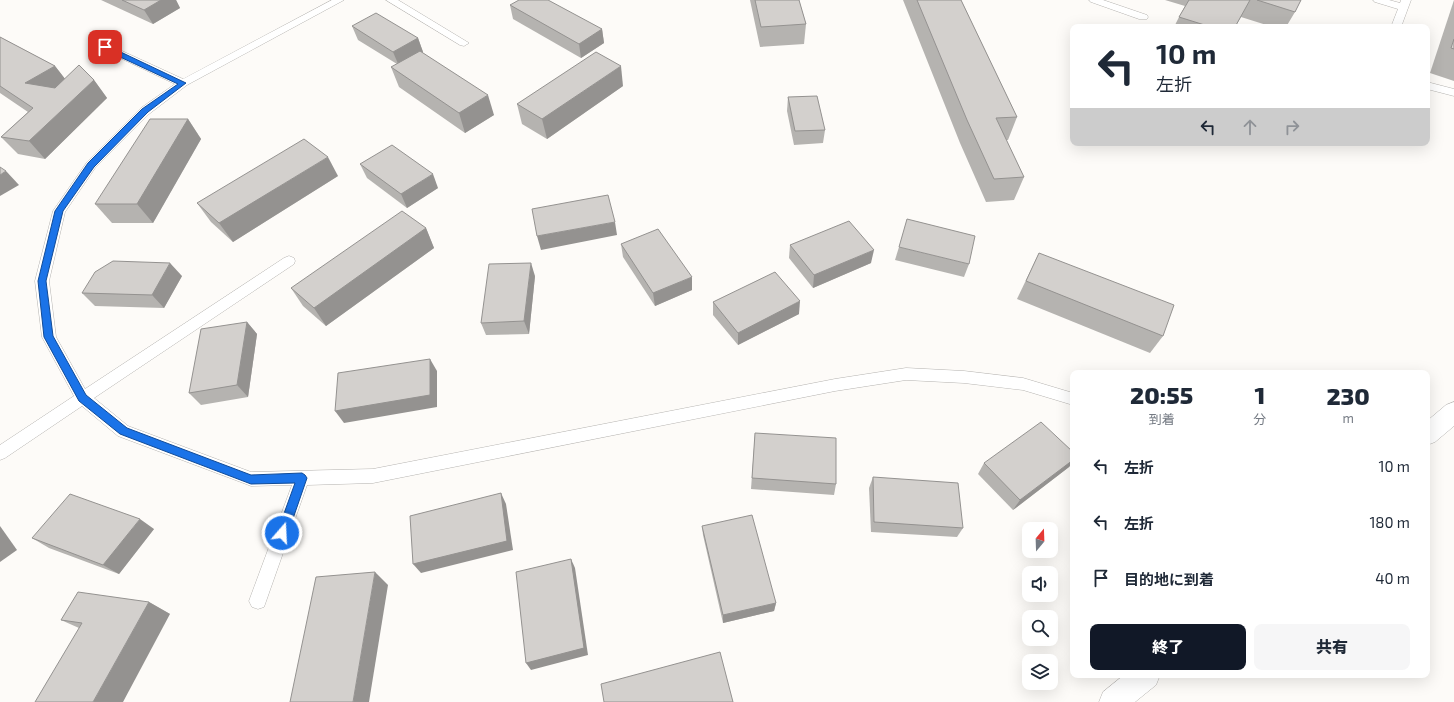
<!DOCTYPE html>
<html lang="ja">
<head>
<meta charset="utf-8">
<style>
	:root { --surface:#fff; --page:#f6f6f7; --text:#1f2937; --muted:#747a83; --accent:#111827 }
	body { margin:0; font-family:"Exo 2","Noto Sans JP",sans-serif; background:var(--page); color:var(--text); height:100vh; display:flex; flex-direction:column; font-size:15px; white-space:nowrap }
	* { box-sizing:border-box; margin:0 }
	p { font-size:13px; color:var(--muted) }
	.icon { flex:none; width:22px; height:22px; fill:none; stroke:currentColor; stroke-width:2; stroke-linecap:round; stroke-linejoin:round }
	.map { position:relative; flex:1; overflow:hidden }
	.drawer { position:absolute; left:1070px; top:370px; width:360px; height:308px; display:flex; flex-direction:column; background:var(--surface); border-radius:8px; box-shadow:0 4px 16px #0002 }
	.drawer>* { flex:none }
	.banner { position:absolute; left:1070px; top:24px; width:360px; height:122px; border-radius:8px; box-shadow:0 4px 16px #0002; background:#fff; color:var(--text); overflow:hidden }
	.needle { width:26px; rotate:19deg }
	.tools { position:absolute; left:1022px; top:522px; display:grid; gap:8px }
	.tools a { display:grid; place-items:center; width:36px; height:36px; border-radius:8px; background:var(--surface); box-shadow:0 4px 16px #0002; font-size:20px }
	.pin { position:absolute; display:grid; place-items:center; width:34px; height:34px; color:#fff; margin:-17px; border-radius:8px; box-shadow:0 2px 6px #0006 }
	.me { position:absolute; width:44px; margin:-22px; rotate:19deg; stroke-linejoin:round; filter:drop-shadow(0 0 3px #0008) }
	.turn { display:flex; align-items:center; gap:14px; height:84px; padding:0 20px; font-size:18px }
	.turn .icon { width:52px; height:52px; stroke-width:2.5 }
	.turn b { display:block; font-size:28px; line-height:34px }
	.lanes { display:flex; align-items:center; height:38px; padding:0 20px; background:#0003; justify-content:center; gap:20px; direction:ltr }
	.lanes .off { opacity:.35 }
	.eta { display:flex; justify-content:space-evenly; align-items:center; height:68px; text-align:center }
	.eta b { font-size:24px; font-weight:800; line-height:28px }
	.action { display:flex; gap:8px; margin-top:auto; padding:8px 20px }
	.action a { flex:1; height:46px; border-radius:8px; background:var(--accent); color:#fff; font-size:16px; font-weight:800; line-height:46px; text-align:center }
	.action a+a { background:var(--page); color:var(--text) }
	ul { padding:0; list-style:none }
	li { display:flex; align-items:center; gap:12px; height:56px; padding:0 20px }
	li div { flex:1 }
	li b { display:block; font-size:15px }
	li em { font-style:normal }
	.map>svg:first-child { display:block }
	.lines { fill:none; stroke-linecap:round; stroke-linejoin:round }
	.lane-casing { stroke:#b5b3b0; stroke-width:1 }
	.secondary-casing { stroke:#b5b3b0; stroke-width:1 }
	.lane { fill:#fff; fill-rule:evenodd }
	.secondary { fill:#fff; fill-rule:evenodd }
	.wall { fill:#b5b3b0 }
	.shaded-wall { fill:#949290 }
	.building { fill:#d3d0cd; stroke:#949290 }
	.route { fill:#1a73e8; stroke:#114b97 }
</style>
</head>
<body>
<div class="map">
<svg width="1454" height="702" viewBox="0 0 1454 702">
	<rect width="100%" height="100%" fill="#fdfbf8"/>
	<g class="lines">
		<!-- lane casing -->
		<g class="lane-casing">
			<g id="lane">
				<polygon points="332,0 344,0 187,85 149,114 95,168 65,212 49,281 56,337 85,389 284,258 289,256 294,258 295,261 294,264 94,398 128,426 251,472 373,469 835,379 906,368 964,371 1023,378 1073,393 1073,405 1023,390 964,383 906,380 835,391 373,483 307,485 264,607 258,609 252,607 249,601 292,485 251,486 246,484 118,436 82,406 5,458 0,460 0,445 74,396 42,337 35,281 53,211 87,162 141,108 175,84 101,49 100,47 101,45 109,45 183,79"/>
				<polygon points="386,0 398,0 469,43 464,46 460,45"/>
				<polygon points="1089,0 1103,0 1147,15 1148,17 1147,19 1139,19 1091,2"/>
				<polygon points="1373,0 1389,0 1400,3 1401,0 1411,0 1401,27 1391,27 1398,9 1375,2"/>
				<polygon points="1427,82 1454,89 1454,96 1427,89"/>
			</g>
		</g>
		<!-- secondary casing -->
		<g class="secondary-casing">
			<g id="secondary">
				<polygon points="1454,402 1454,426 1435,442 1427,445 1427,421 1446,405"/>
				<polygon points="1124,675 1160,675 1156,685 1135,702 1099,702 1103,692"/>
			</g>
		</g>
		<!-- lane -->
		<use href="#lane" class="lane"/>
		<!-- secondary -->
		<use href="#secondary" class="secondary"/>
	</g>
	<!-- wall -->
	<g class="wall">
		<polygon points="101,0 176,0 180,8 153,24"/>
		<polygon points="750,0 799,0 806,24 804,44 760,47"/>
		<polygon points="903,0 961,0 1017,117 1008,140 1006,140 1024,177 1014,200 986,202 960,143"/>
		<polygon points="1165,0 1301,0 1295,12 1286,27 1273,27 1241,17 1235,27 1174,27 1179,17 1185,6"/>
		<polygon points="1454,0 1454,81 1430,73"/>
		<polygon points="510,5 602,29 604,43 581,58 513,19"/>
		<polygon points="352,26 418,38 423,52 422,52 494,115 465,133 399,87 391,67 397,64 358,40"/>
		<polygon points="0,37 55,66 65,79 94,80 107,98 45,159 18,154 1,137 28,112 0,93"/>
		<polygon points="623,86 547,139 522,124 517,104"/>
		<polygon points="788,97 825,130 823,143 794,145 787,111"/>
		<polygon points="188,119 201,139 153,223 112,223 95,204"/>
		<polygon points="360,164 438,188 407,208 367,178"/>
		<polygon points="338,176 233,242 211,222 197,203"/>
		<polygon points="426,228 434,248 326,326 303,306 291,288"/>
		<polygon points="621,244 692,290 655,306 623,257"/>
		<polygon points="790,245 871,263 813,288 789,258"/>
		<polygon points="899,247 969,264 964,277 895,260"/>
		<polygon points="1039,253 1163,336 1150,353 1017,299"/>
		<polygon points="182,276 164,308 95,306 82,293"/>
		<polygon points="535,276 529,334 486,335 481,323"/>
		<polygon points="713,302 799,314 738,345 713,315"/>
		<polygon points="247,322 257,334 248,397 201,405 189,393"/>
		<polygon points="755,433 836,484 834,495 751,489"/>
		<polygon points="1073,452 1073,462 1069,467 1013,510 978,474 984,463"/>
		<polygon points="873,477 963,528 957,537 871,532 869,488"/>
		<polygon points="702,526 776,603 774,611 723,623 703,535"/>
		<polygon points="154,529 119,574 49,548 32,538"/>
		<polygon points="149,602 170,614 79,628 61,620"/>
	</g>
	<!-- shaded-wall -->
	<g class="shaded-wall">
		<polygon points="161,0 176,0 180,8 153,24 144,10"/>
		<polygon points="602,29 604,43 581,58 579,44"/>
		<polygon points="418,38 423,52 399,66 393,52"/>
		<polygon points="55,66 69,84 40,101 25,83"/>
		<polygon points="621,66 623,86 547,139 542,119"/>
		<polygon points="94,80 107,98 45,159 29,141"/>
		<polygon points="488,95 494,115 465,133 459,113"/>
		<polygon points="188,119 201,139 153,223 137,204"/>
		<polygon points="328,157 338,176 233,242 219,223"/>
		<polygon points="6,171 19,185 0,196 0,175"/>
		<polygon points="433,174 438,188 407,208 401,194"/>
		<polygon points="615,222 617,235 541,250 537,236"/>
		<polygon points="426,228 434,248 326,326 314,308"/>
		<polygon points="874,250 871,263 813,288 814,275"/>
		<polygon points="170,263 182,276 164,308 152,295"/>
		<polygon points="531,263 535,276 529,334 524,321"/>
		<polygon points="692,277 692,290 655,306 653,293"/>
		<polygon points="800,301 799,314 738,345 738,333"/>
		<polygon points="247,322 257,334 248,397 237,385"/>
		<polygon points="430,359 437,371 437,407 344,423 335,411"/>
		<polygon points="1073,460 1073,462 1069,467 1013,510 1020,500"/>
		<polygon points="501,493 506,504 513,550 421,573 413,564"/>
		<polygon points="140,519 154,529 119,574 103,565"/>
		<polygon points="0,526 17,550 0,562"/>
		<polygon points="571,559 575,568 588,655 531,670 526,663"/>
		<polygon points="375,572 388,585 369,702 353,702"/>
		<polygon points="149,602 170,614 123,702 93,702"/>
		<polygon points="776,603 774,611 723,623 723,615"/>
	</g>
	<!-- building -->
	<g class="building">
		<polygon points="122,0 161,0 144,10"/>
		<polygon points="519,0 548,0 602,29 579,44 510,5"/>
		<polygon points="755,0 799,0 806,24 761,27"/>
		<polygon points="917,0 961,0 1017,117 996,118 1024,177 994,179 967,120"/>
		<polygon points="1189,0 1250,0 1235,27 1211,27 1179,17"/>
		<polygon points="1257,0 1301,0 1295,12"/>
		<polygon points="376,13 418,38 393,52 352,26"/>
		<polygon points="0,37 55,66 25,83 55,88 79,65 94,80 29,141 1,137 33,108 0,86"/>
		<polygon points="1454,39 1454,49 1451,48"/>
		<polygon points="420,51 488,95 459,113 391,67"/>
		<polygon points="596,52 621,66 542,119 517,104"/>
		<polygon points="817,96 825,130 795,131 788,97"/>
		<polygon points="150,119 188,119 137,204 95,204"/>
		<polygon points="304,139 328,157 219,223 197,203"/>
		<polygon points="392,145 433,174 401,194 360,164"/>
		<polygon points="0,167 6,171 0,175"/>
		<polygon points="608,195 615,222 537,236 532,209"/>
		<polygon points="402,211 426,228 314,308 291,288"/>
		<polygon points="907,219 975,236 969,264 899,247"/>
		<polygon points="849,221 874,250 814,275 790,245"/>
		<polygon points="658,229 692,277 653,293 621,244"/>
		<polygon points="1039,253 1174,305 1163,336 1026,281"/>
		<polygon points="113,261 170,263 152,295 82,293 95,272"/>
		<polygon points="531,263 524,321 481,323 489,264"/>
		<polygon points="775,272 800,301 738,333 713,302"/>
		<polygon points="247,322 237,385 189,393 201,329"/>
		<polygon points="430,359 430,395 335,411 338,373"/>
		<polygon points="1041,422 1073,452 1073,460 1020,500 984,463"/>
		<polygon points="755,433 836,438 836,484 752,478"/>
		<polygon points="873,477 958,483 963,528 874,522"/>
		<polygon points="501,493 507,541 413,564 410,516"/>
		<polygon points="70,494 140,519 103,565 32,538"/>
		<polygon points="752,515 776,603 723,615 702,526"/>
		<polygon points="571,559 584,648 526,663 516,572"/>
		<polygon points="375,572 353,702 290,702 316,577"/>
		<polygon points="78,592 149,602 93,702 35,702 82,623 61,620"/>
		<polygon points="720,652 733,702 604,702 601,684"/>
	</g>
	<!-- route -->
	<polygon class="route" points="103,46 108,46 186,83 148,112 94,167 63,211 46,281 53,336 86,395 127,428 251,475 302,473 305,475 307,478 288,533 286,536 282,538 279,536 277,533 295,483 251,484 120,434 79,401 44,337 38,281 55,211 88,163 142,109 178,84 103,49"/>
</svg>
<div class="tools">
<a><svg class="needle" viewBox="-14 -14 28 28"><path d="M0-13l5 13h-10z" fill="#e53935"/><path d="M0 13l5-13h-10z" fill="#747a83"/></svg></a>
<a><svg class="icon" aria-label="sound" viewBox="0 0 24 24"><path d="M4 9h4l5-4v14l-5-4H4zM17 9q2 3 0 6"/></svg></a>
<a><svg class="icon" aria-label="search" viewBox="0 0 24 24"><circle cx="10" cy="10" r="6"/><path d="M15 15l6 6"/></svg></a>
<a><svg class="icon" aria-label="layers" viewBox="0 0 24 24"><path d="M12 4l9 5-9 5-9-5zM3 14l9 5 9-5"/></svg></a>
</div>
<div class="pin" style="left:105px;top:47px;background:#d93025"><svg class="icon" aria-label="arrive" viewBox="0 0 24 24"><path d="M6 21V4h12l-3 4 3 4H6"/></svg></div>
<svg class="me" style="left:282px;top:533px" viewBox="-20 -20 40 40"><circle r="17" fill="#1a73e8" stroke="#fff" stroke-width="3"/><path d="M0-11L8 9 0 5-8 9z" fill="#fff"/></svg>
<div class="banner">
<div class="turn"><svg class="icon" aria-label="left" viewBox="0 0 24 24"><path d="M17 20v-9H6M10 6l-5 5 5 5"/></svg><div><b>10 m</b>左折</div></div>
<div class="lanes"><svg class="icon" aria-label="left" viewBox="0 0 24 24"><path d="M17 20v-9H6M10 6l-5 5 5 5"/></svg><svg class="icon off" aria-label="ahead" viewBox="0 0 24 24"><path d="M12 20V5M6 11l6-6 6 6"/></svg><svg class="icon off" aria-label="right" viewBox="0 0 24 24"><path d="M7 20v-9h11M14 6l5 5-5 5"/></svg></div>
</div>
<section class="drawer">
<div class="eta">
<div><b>20:55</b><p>到着</p></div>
<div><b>1</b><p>分</p></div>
<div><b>230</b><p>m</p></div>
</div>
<ul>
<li><svg class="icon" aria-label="left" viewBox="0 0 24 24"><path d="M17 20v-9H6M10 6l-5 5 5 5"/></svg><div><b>左折</b></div><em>10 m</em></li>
<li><svg class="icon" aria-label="left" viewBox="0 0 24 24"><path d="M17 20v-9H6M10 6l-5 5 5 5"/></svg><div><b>左折</b></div><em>180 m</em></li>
<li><svg class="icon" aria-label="arrive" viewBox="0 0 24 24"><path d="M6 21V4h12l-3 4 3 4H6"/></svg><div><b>目的地に到着</b></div><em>40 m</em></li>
</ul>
<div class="action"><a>終了</a><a>共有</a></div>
</section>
</div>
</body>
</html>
